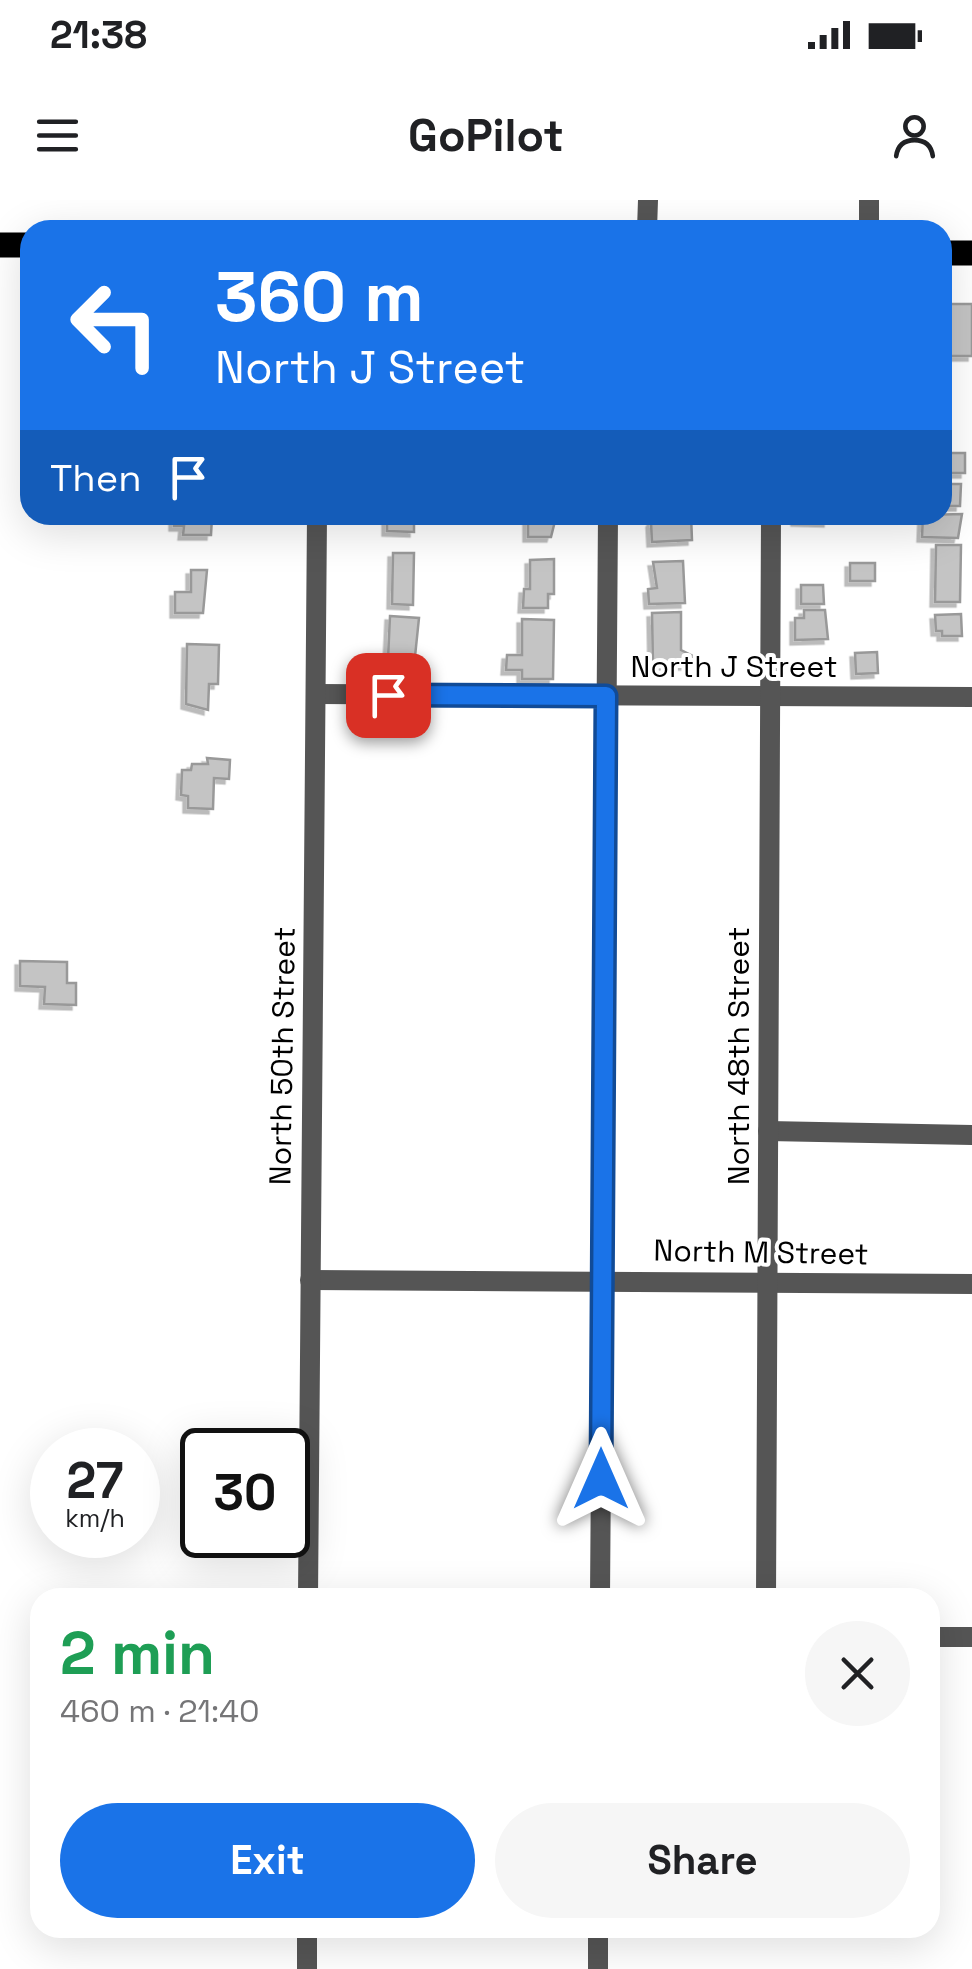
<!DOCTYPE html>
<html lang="en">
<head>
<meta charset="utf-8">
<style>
	:root { --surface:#fff; --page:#f6f6f6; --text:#202124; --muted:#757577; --accent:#1a73e8 }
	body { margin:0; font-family:"Space Grotesk",sans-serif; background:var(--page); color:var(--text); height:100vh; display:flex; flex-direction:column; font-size:38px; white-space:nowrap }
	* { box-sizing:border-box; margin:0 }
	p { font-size:32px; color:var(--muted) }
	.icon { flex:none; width:55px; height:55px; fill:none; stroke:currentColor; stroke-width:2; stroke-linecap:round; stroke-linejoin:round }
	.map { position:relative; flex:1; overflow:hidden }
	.side { position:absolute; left:30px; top:1388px; width:910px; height:350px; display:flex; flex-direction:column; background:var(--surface); border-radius:30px; box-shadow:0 10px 40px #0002 }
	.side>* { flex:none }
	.guide { position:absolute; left:20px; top:20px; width:932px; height:305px; border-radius:30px; box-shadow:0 10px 40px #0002; background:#1a73e8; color:#fff; overflow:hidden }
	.speed { position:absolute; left:30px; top:1228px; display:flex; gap:20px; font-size:50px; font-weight:700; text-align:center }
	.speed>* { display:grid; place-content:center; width:130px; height:130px; border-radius:50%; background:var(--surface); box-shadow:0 10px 40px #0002; line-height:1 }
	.speed small { font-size:25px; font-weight:400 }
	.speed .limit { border:5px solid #111; border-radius:15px; background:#fff; color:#111 }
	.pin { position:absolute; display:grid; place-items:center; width:85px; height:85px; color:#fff; margin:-42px; border-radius:20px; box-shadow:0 5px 15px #0006 }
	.me { position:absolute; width:110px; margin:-55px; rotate:0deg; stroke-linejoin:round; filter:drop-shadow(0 0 8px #0008) }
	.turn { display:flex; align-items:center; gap:35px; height:210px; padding:0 30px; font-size:45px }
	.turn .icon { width:130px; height:130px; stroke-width:2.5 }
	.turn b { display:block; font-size:70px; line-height:85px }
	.then { display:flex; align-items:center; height:95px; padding:0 30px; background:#0003; gap:20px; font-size:38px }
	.round { display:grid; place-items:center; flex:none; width:105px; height:105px; border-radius:52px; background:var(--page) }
	.head { display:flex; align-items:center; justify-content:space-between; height:170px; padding:0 30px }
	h1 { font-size:60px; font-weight:600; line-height:75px; color:#1e9e55 }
	.cta { display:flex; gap:20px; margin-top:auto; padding:20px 30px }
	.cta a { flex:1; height:115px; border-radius:60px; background:var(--accent); color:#fff; font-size:40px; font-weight:600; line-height:115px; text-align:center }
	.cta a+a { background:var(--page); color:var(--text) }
	.status { display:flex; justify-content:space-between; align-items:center; height:70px; padding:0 50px; background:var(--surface); direction:ltr }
	.status svg { height:28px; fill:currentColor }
	header { display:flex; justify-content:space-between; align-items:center; height:130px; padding:0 30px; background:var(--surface); font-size:45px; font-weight:600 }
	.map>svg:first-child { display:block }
	.building { fill:#c4c4c4; stroke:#999; stroke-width:2.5; filter:url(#shadow) }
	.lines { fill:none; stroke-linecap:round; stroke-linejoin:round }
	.minor { stroke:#555; stroke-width:20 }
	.major { stroke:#000; stroke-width:25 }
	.route-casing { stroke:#114b97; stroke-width:25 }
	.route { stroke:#1a73e8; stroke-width:18 }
	.labels { text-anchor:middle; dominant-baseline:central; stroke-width:8; stroke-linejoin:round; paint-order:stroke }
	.street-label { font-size:30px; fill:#000; stroke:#fff }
</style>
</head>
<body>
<div class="status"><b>21:38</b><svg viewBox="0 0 49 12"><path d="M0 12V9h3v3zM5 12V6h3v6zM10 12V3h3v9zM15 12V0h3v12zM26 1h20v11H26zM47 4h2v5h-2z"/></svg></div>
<header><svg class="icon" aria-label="menu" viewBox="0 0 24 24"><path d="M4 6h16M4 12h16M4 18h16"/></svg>GoPilot<svg class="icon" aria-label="person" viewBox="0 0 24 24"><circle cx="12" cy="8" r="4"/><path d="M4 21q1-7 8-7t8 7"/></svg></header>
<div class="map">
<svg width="972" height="1769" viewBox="0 0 972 1769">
	<defs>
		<filter id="shadow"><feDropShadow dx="-4.5" dy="4.5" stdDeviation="0" flood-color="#0004"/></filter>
	</defs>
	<rect width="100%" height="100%" fill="#fff"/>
	<!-- building -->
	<g class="building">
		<rect x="942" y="104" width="30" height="52"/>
		<rect x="942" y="253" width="23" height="20"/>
		<polygon points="942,284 961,284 960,306 942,306"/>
		<polygon points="962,314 958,338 922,337 923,315"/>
		<polygon points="174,315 212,317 211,335 183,335 184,326 174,326"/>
		<polygon points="387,315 414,315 414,332 387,331"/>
		<polygon points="656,315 691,315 692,340 652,342 651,323"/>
		<polygon points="796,315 828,315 828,322 796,321"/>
		<polygon points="528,316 556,317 551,337 528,337"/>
		<polygon points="936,345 961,345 960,402 935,402"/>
		<polygon points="393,353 414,353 413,405 392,404"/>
		<polygon points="554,359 554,394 548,394 548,408 523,408 524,389 530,389 530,360"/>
		<polygon points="683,361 685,403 649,404 648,389 657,388 653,362"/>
		<rect x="850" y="363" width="25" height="18"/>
		<polygon points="191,370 207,370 203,413 175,413 175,392 191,392"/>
		<polygon points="801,385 823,385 824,404 801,404"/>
		<polygon points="804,410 825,410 828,439 795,440 795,418 804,418"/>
		<polygon points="681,412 681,450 693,456 693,465 653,465 652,413"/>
		<polygon points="961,414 962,436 942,436 942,431 936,431 935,415"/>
		<polygon points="390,416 419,418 413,476 395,475 396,460 388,459"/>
		<polygon points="522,419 554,420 553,479 522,479 522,470 506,470 507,455 522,455"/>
		<polygon points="187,444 219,445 218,484 209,484 208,510 186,504"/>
		<polygon points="877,452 878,473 856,474 855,453"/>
		<polygon points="207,558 230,560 229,579 214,578 213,609 188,608 188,596 181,595 182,570 191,570 192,564 208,564"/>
		<polygon points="20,761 67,762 67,783 76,783 76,805 44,804 45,787 20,786"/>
	</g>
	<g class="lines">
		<!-- minor -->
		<g class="minor">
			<polyline points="647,30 648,0"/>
			<polyline points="869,30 869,0"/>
			<polyline points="316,494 972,497"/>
			<polyline points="768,931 972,935"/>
			<polyline points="310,1080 972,1084"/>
			<polyline points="308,1398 317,315"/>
			<polyline points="600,1398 608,315"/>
			<polyline points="766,1398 771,315"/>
			<polyline points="930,1437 972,1437"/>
			<polyline points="307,1769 307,1728"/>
			<polyline points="598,1769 598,1728"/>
		</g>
		<!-- major -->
		<g class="major">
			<polyline points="0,45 30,45"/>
			<polyline points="942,53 972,53"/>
		</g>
	</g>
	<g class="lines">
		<!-- route casing -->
		<g class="route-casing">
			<polyline id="route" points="388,495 606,496 601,1279"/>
		</g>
		<!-- route -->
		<use href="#route" class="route"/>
	</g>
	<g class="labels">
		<!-- street labels -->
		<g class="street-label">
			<text x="734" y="466">North J Street</text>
			<text transform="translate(282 856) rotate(-89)">North 50th Street</text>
			<text transform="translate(738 856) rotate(-90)">North 48th Street</text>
			<text transform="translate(761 1052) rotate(1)">North M Street</text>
		</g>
	</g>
</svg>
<div class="speed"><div>27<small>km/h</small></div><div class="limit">30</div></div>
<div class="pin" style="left:388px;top:495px;background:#d93025"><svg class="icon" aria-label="arrive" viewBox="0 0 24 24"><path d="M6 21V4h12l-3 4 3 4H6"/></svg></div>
<svg class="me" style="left:601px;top:1279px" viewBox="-20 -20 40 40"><path d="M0-17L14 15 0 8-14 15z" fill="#1a73e8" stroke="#fff" stroke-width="4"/></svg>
<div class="guide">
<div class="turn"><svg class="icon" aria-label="left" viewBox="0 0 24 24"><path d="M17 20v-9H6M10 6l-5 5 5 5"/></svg><div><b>360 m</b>North J Street</div></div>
<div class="then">Then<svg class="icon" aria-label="arrive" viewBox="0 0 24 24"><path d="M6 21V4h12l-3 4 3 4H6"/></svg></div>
</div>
<section class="side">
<div class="head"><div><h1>2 min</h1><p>460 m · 21:40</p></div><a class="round"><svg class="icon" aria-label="close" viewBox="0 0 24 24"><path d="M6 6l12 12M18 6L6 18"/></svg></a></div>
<div class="cta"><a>Exit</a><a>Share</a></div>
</section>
</div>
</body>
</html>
